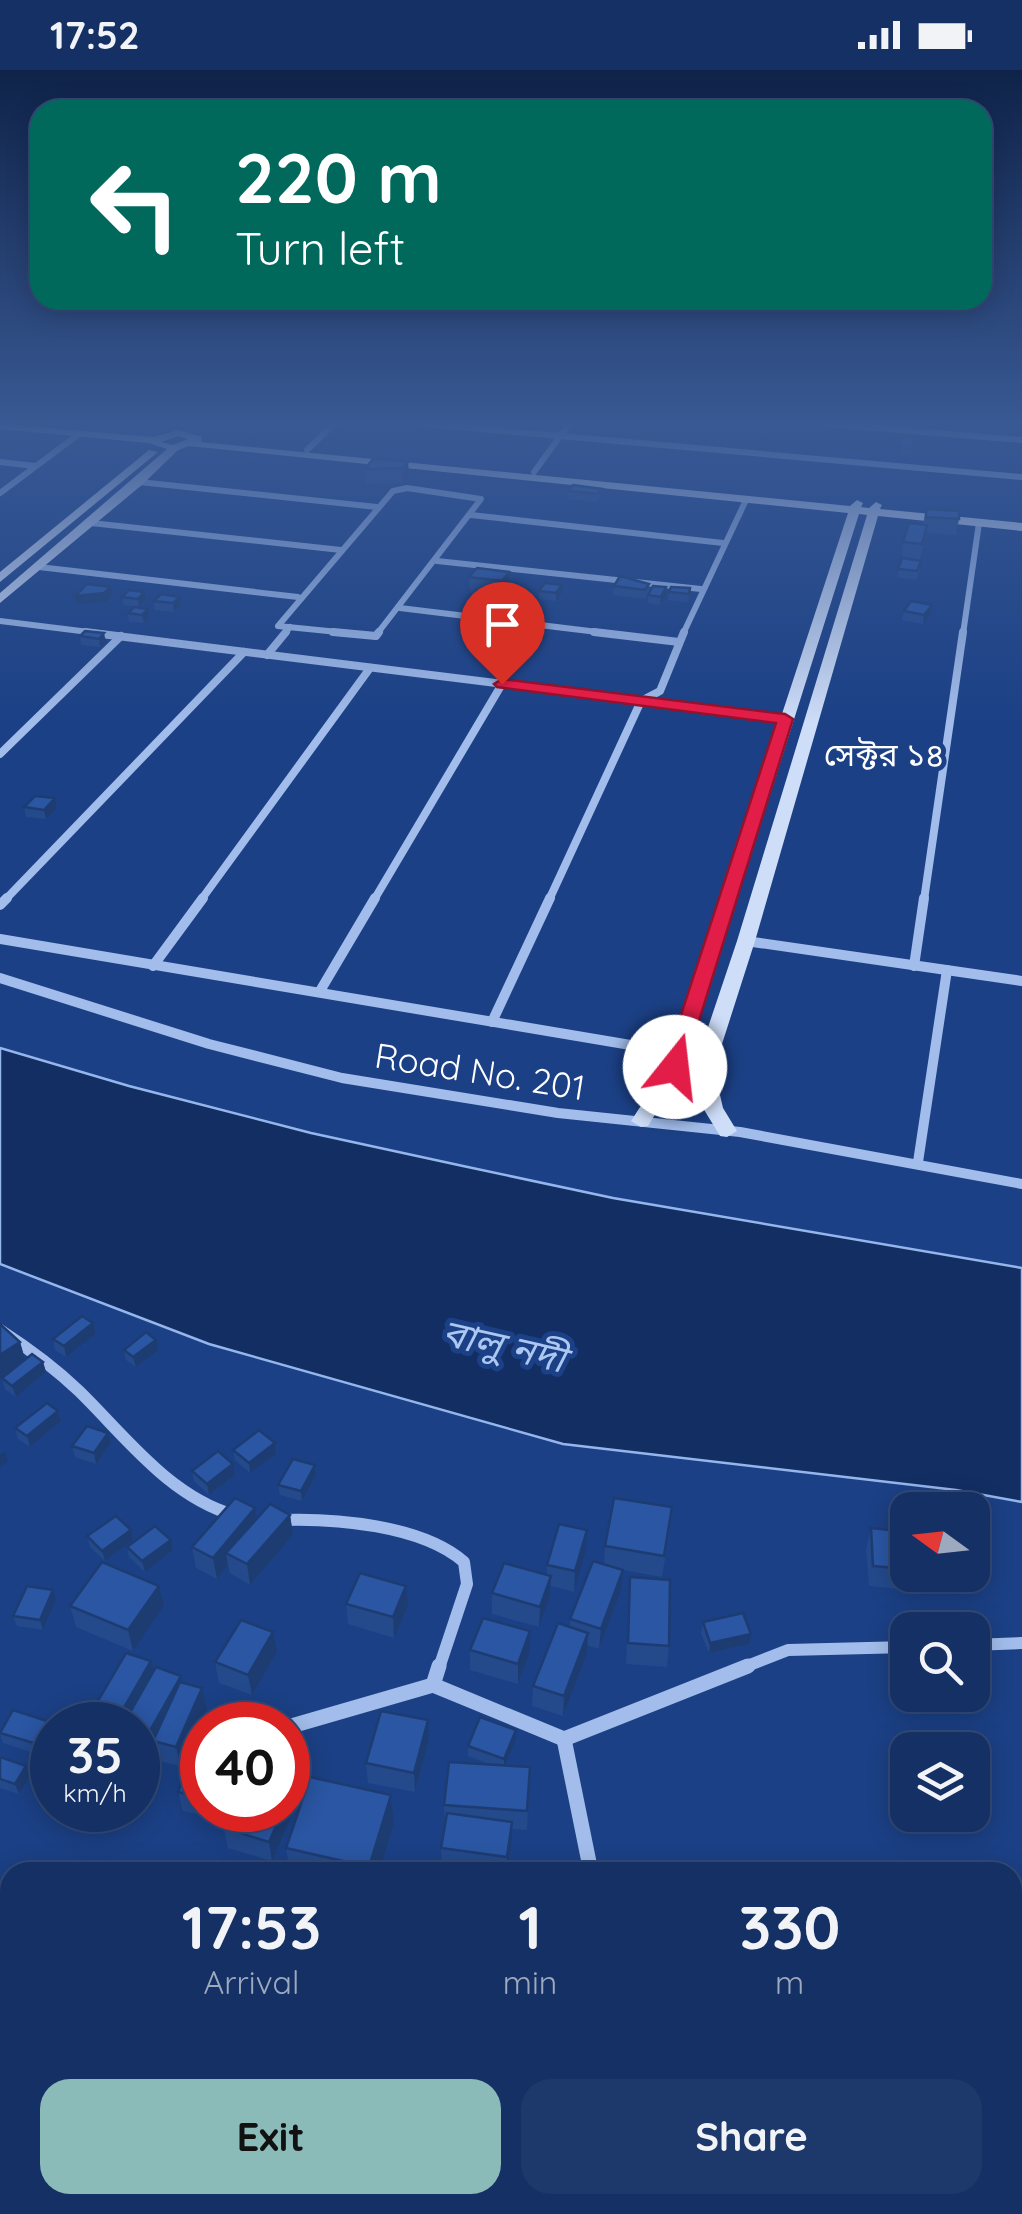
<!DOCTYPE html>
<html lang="en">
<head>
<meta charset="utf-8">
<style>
	:root { --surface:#143064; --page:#1d386a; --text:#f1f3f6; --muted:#9da9bf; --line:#334b78; --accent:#8bbbb9 }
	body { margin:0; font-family:Quicksand,"Noto Sans Bengali",sans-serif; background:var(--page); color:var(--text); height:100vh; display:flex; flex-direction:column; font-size:38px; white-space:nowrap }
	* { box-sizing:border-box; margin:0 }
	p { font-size:32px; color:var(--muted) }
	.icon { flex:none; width:55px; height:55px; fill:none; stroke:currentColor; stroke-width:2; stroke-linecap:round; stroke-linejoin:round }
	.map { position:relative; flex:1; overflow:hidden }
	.details { position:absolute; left:0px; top:1792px; width:1022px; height:352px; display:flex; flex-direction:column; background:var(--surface); border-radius:30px 30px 0 0; box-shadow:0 5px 25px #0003,0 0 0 2px var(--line) }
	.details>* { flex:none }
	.top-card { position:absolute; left:30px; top:30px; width:962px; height:210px; border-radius:30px; box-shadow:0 5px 25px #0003,0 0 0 2px var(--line); background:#00695c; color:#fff; overflow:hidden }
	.needle { width:65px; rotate:285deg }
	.buttons { position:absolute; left:890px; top:1422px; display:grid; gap:20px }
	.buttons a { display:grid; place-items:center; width:100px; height:100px; border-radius:20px; background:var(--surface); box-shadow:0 5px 25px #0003,0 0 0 2px var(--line); font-size:50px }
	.speed { position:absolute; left:30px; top:1632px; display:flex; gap:20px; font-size:50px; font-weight:700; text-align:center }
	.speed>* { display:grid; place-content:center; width:130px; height:130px; border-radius:50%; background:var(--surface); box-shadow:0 5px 25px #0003,0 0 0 2px var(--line); line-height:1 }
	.speed small { font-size:25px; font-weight:400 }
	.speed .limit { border:15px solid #d22; background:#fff; color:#111 }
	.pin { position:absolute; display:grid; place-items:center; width:85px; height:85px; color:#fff; margin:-102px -42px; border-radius:50% 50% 50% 0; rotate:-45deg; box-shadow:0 0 10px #0007 }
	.pin .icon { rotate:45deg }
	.me { position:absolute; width:110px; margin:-55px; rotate:16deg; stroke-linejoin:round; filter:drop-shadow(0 0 8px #0008) }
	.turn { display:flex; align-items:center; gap:35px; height:210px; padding:0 40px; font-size:45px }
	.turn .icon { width:130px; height:130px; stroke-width:2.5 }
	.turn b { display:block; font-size:70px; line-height:85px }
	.eta { display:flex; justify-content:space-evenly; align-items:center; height:170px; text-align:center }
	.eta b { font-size:60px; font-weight:800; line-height:70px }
	.cta { display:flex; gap:20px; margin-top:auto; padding:20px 40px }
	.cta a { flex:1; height:115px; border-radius:30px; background:var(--accent); color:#111; font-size:40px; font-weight:800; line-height:115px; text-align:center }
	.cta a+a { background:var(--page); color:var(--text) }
	.status { display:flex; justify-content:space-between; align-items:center; height:70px; padding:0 50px; background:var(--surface); direction:ltr }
	.status svg { height:28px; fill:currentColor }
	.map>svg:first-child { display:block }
	.water { fill:#122e63; stroke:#95b6ed; stroke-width:2.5 }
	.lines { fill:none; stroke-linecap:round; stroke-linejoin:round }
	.street-far4 { stroke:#a2bdeb; stroke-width:6 }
	.street-far3 { stroke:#a2bdeb; stroke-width:8 }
	.street-far2 { stroke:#a2bdeb; stroke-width:10 }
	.street-far1 { stroke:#a2bdeb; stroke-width:12 }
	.street { stroke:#a2bdeb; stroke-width:15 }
	.secondary { fill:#ceddf8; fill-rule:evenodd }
	.wall { fill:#244a8c }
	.shaded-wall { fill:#1d3c72 }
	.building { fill:#2a56a3; stroke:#1d3c72; stroke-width:2.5 }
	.route { fill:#e11d48; stroke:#92132f; stroke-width:2.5 }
	.labels { text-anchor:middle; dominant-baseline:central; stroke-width:10; stroke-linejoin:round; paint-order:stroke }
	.far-quarter-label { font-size:32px; fill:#fff; stroke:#1b4085 }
	.street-label { font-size:35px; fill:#fff; stroke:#1b4085 }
	.water-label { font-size:38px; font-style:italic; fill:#adc7f3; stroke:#1b4085 }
</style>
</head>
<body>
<div class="status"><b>17:52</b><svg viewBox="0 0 49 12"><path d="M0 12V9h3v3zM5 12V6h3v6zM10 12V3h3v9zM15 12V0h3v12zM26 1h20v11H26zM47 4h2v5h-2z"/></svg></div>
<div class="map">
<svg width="1022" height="2144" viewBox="0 0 1022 2144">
	<rect width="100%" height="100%" fill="#1b4085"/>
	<!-- water -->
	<polygon class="water" points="0,978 129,1016 311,1063 463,1096 613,1128 1022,1198 1022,1432 956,1420 563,1374 209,1274 0,1194"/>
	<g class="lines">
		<!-- street-far4 -->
		<g class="street-far4">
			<polyline points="425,354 1022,407"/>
			<polyline points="828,354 1022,370"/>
			<polyline points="307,380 334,354"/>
			<polyline points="0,392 35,396"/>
			<polyline points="534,402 569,354"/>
			<polyline points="139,412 377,437"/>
			<polyline points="0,423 79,364"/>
			<polyline points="471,445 723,473"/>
			<polyline points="91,453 341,480"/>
			<polyline points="437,491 701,519"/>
			<polyline points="39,497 298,527"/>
			<polyline points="400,538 614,564"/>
			<polyline points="0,551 105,564"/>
			<polyline points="284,564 290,557"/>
			<polyline points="358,564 278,556 393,421 407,418 481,429 377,564"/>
			<polyline points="683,564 746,430"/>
			<polyline points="963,564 979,453"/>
		</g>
		<!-- street-far3 -->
		<g class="street-far3">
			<polyline points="85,562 785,649"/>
			<polyline points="333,562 376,566 379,562"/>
			<polyline points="594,562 679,572"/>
			<polyline points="267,585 286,562"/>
			<polyline points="0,684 121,566"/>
			<polyline points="5,830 244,582"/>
			<polyline points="201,830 370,598"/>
			<polyline points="374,830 502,614"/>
			<polyline points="549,830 641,631 660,621 684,562"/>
			<polyline points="924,830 963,562"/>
		</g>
		<!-- street-far2 -->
		<g class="street-far2">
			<polyline points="0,835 7,828"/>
			<polyline points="0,869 678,983"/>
			<polyline points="746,871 1022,911"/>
			<polyline points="153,896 203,828"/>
			<polyline points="914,896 924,828"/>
			<polyline points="0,908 209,974 342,1008 558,1043 740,1062 1022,1114"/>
			<polyline points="320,921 375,828"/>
			<polyline points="492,952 550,828"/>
			<polyline points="918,1092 947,900"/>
		</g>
		<!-- street-far1 -->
		<g class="street-far1">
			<path d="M0,1260C28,1278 55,1298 79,1321C126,1367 169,1426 234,1445"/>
			<path d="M280,1450C334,1448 422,1455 464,1492L467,1514L439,1598"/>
			<polyline points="972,1575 1022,1573"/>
			<polyline points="742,1598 788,1580 908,1577"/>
		</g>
		<!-- street -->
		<g class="street">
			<polyline points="439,1596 433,1615 564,1669 748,1596"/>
			<polyline points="288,1657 433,1615"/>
			<polyline points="564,1669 591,1802"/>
		</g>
		<!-- secondary -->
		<g class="secondary">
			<path d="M0,354L154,367L178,360L202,367L201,372L850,436L857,430L863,433L861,437L869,438L876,432L882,435L880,439L1022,453V461L878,446L755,871L714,999L723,1038L737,1061L727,1067L720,1066L703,1038L694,999L737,871L867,445L859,444L684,997L648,1056L641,1057L631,1051L666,997L848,443L189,376L178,380L143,414L0,533V523L167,379L149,373L0,359ZM178,366L188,369L173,375L161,372Z"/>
			<polygon points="149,380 158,382 0,512 0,502"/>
		</g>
	</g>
	<!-- wall -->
	<g class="wall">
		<polygon points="993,354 1022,354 1022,362 992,359"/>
		<polygon points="901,367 914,367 912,387 899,386"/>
		<polygon points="408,392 409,407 404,413 366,414 365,399"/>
		<polygon points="573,415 601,426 597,432 568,429 569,421"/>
		<polygon points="926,439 959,449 956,465 926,463 920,490 920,499 916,510 897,507 902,489 903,472 923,455"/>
		<polygon points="509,502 509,519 502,528 470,523 469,507"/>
		<polygon points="649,514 649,522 645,529 613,525 614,516"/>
		<polygon points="562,515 562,523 556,531 539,529 539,521"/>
		<polygon points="690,518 688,532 668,530 669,522"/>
		<polygon points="648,525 666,526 660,535 648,533"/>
		<polygon points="122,527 146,530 139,537 124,535"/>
		<polygon points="154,531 181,535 174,542 155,540"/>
		<polygon points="932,535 931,543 923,554 902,550 904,541"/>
		<polygon points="134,537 149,547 144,553 129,552 128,543"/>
		<polygon points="85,561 106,572 100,577 81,575 80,566"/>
		<polygon points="55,728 57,738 46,749 26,747 24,737"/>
		<polygon points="93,1253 96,1264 66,1287 55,1280 53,1269"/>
		<polygon points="0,1254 20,1272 25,1290 43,1292 46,1302 16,1327 5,1319 2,1308 0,1309"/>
		<polygon points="156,1270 159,1280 136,1297 126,1290 124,1280"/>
		<polygon points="58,1341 61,1351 30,1377 18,1369 15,1358"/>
		<polygon points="108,1363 111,1373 96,1394 75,1387 72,1376"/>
		<polygon points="275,1373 276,1384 250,1403 235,1390 233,1380"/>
		<polygon points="233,1394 235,1405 209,1425 194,1411 192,1401"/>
		<polygon points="315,1395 316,1405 302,1431 280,1425 278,1415"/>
		<polygon points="290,1445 293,1465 250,1515 230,1503 228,1495 217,1509 196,1498 192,1477 257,1448"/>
		<polygon points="670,1458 662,1507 623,1500 621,1521 599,1579 587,1575 587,1584 563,1646 532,1636 533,1616 570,1557 570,1549 604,1494 605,1476"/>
		<polygon points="871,1458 908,1462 908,1505 923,1505 918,1521 869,1516 866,1479"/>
		<polygon points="87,1466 133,1470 105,1491 90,1477"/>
		<polygon points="171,1470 173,1480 145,1502 129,1487 127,1477"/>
		<polygon points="586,1481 574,1522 551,1516 550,1526 539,1557 492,1544 492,1523 547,1504 547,1495"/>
		<polygon points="630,1507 669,1576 667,1597 626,1594"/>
		<polygon points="56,1530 43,1560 17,1556 13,1546"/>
		<polygon points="346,1534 408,1536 394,1568 348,1554"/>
		<polygon points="70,1536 164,1536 133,1581 76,1557"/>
		<polygon points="703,1552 751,1564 749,1574 709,1583 701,1563"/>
		<polygon points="530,1561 530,1582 518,1614 470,1600 470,1580"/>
		<polygon points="277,1582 252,1625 219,1613 215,1592"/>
		<polygon points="151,1591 153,1602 181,1606 182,1613 202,1618 207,1638 181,1696 158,1691 155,1680 150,1691 138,1686 138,1655 60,1655 91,1653 89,1646"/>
		<polygon points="50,1652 40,1685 3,1673 0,1664 0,1662"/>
		<polygon points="52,1669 52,1713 48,1712 41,1692"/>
		<polygon points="429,1670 415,1722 368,1713 366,1693"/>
		<polygon points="516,1670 506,1695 530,1697 527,1760 512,1759 512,1771 508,1802 480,1802 442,1797 441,1778 445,1755 444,1735 492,1695 468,1686 468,1676"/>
		<polygon points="202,1673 202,1740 214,1740 211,1747 183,1741 178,1722"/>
		<polygon points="0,1687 30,1706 19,1724 0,1718"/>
		<polygon points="391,1725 394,1754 379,1802 290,1802 286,1778"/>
		<polygon points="294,1741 272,1791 228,1778 224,1758"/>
		<polygon points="371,2135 431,2135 428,2144 395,2144 372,2137"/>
		<polygon points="526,2135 527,2144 454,2144"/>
		<polygon points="893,2135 977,2135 979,2144 893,2144 892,2139"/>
	</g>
	<!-- shaded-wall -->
	<g class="shaded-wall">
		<polygon points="408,392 409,407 404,413 403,398"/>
		<polygon points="509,502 509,519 502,528 502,511"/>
		<polygon points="562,515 562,523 556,531 556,523"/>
		<polygon points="111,517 113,525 106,532 76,534 75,526"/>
		<polygon points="666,517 666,526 660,535 661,527"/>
		<polygon points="144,522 146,530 139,537 138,529"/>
		<polygon points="180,527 181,535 174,542 173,533"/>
		<polygon points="932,535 931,543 923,554 924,545"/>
		<polygon points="148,539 149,547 144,553 142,545"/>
		<polygon points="104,563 106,572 100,577 99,569"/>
		<polygon points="55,728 57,738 46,749 44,740"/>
		<polygon points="93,1253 96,1264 66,1287 64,1276"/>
		<polygon points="156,1270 159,1280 136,1297 133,1287"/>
		<polygon points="20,1272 26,1293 0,1309 0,1285"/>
		<polygon points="43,1292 46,1302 16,1327 12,1316"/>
		<polygon points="58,1341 61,1351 30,1377 27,1366"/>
		<polygon points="108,1363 111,1373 96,1394 94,1383"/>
		<polygon points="275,1373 276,1384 250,1403 249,1393"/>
		<polygon points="5,1381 8,1391 0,1398 0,1385"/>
		<polygon points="233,1394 235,1405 209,1425 207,1414"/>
		<polygon points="315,1395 316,1405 302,1431 301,1421"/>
		<polygon points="255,1438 258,1459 226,1483 228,1495 217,1509 213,1488"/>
		<polygon points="290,1445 293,1465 250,1515 247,1494"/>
		<polygon points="131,1460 133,1470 105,1491 102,1481"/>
		<polygon points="587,1460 586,1481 574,1522 575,1501"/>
		<polygon points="171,1470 173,1480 145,1502 142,1491"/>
		<polygon points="623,1500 621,1521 599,1579 601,1559"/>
		<polygon points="551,1506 550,1526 539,1557 540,1537"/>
		<polygon points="159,1516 164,1536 133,1581 128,1560"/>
		<polygon points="406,1516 408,1536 394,1568 393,1547"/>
		<polygon points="53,1520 56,1530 43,1560 40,1550"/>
		<polygon points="530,1561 530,1582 518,1614 518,1594"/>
		<polygon points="273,1562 277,1582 252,1625 248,1605"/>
		<polygon points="588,1563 587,1584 563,1646 564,1626"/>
		<polygon points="751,1564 749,1574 709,1583 710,1573"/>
		<polygon points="151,1591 156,1611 131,1655 114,1655"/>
		<polygon points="181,1606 185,1626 153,1671 155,1680 150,1691 144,1671"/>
		<polygon points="202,1618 207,1638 181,1696 176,1677"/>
		<polygon points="428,1650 429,1670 415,1722 414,1703"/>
		<polygon points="50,1652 52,1663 40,1685 37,1674"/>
		<polygon points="516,1660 516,1670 504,1699 504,1689"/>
		<polygon points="26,1696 30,1706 19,1724 15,1714"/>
		<polygon points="291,1722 294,1741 272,1791 269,1772 283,1740 288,1740 288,1729"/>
		<polygon points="391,1725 394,1754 379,1802 370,1802 369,1797"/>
		<polygon points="512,1752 512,1771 507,1802 507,1787"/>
		<polygon points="425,2135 431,2135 428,2144 425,2144"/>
	</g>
	<!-- building -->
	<g class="building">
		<polygon points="901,367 914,367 913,379 900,378"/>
		<polygon points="373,389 408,392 403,398 365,399"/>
		<polygon points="573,415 602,419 597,424 569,421"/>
		<polygon points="926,439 959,441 959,449 926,447"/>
		<polygon points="909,453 927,455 922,474 903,472"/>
		<polygon points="902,488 921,491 917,501 898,499"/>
		<polygon points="477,498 509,502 502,511 469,507"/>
		<polygon points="620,506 649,514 645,520 614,516"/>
		<polygon points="545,513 562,515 556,523 539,521"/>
		<polygon points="87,514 111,517 104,523 75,526"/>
		<polygon points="653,516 666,517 661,527 648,525"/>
		<polygon points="671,517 690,518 689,524 669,522"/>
		<polygon points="129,520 144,522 138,529 122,527"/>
		<polygon points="161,524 180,527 173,533 154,531"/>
		<polygon points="911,531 932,535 924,545 904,541"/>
		<polygon points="134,537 148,539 142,545 128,543"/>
		<polygon points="85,561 104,563 99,569 80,566"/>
		<polygon points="35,726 55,728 44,740 24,737"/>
		<polygon points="82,1246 93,1253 64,1276 53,1269"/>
		<polygon points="0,1254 20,1272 0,1285"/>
		<polygon points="146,1262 156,1270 133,1287 124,1280"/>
		<polygon points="32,1284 43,1292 12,1316 2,1308"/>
		<polygon points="47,1333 58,1341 27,1366 15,1358"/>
		<polygon points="87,1356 108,1363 94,1383 72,1376"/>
		<polygon points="259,1360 275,1373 249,1393 233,1380"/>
		<polygon points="218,1381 233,1394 207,1414 192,1401"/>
		<polygon points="293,1389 315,1395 301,1421 278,1415"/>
		<polygon points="235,1428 255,1438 213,1488 192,1477"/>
		<polygon points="614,1428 672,1437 664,1486 605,1476"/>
		<polygon points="270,1434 290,1445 247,1494 226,1483"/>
		<polygon points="116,1446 131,1460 102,1481 87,1466"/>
		<polygon points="559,1454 587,1460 575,1501 547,1495"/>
		<polygon points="155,1456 171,1470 142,1491 127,1477"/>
		<polygon points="871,1458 908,1462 908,1499 873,1496"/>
		<polygon points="593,1491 623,1500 601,1559 570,1549"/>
		<polygon points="102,1492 159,1516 128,1560 70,1536"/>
		<polygon points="504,1493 551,1506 540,1537 492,1523"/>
		<polygon points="360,1503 406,1516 393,1547 346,1534"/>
		<polygon points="630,1507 670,1510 669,1576 628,1573"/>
		<polygon points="27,1516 53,1520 40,1550 13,1546"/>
		<polygon points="743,1543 751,1564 710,1573 703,1552"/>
		<polygon points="483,1548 530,1561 518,1594 470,1580"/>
		<polygon points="241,1550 273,1562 248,1605 215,1592"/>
		<polygon points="558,1553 588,1563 564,1626 533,1616"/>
		<polygon points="126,1583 151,1591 114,1655 89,1646"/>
		<polygon points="156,1597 181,1606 144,1671 138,1668 138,1655 123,1655"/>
		<polygon points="180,1612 202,1618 176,1677 153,1671"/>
		<polygon points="13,1640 50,1652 37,1674 0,1663"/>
		<polygon points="381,1641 428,1650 414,1703 366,1693"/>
		<polygon points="64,1646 99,1655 60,1655"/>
		<polygon points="480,1647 516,1660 504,1689 468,1676"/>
		<polygon points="52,1669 52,1695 41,1692"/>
		<polygon points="197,1672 202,1673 202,1727 178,1722"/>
		<polygon points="0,1687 26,1696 15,1714 0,1709"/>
		<polygon points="449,1692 530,1697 527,1741 444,1735"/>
		<polygon points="310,1707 391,1725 369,1797 286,1778"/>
		<polygon points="232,1740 283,1740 269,1772 224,1758"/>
		<polygon points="447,1743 512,1752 507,1787 441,1778"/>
		<polygon points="223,1790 258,1797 256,1802 218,1802"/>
		<polygon points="576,1794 577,1802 532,1802 531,1797"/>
		<polygon points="454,2135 526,2135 527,2138 454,2143"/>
		<polygon points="901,2135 977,2135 979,2144 904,2144"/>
	</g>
	<!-- sky -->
	<linearGradient id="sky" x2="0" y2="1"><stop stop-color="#0f2349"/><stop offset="0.54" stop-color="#395994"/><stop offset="1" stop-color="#395994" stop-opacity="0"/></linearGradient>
	<rect width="1022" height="654" fill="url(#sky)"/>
	<!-- route -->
	<polygon class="route" points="502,609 785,644 793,649 683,1002 675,1003 664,997 776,653 497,617 494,614"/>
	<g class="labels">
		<!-- far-quarter labels -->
		<g class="far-quarter-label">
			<text x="884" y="684">সেক্টর ১৪</text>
		</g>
		<!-- street labels -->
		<g class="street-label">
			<text transform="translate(480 1001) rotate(9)">Road No. 201</text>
		</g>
		<!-- water labels -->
		<g class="water-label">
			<text transform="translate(504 1275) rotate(13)">বালু নদী</text>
		</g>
	</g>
</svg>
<div class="buttons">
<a><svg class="needle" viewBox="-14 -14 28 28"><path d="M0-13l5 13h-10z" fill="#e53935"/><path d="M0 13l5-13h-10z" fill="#9da9bf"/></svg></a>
<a><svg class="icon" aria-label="search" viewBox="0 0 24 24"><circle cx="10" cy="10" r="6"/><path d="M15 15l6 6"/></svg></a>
<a><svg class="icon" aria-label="layers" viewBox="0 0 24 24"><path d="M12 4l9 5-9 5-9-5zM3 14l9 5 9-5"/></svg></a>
</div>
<div class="speed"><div>35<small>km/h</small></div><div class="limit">40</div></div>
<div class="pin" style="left:502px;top:614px;background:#d93025"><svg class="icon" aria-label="arrive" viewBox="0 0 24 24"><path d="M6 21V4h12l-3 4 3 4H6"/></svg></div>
<svg class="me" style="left:675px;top:997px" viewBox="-20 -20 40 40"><circle r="19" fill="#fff"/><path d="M0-13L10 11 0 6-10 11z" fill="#e11d48"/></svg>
<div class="top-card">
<div class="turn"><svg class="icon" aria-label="left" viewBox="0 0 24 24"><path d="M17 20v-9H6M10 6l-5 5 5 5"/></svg><div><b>220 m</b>Turn left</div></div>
</div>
<section class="details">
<div class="eta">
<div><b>17:53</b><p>Arrival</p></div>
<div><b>1</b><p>min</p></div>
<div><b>330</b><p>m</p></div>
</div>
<div class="cta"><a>Exit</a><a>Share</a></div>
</section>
</div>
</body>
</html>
